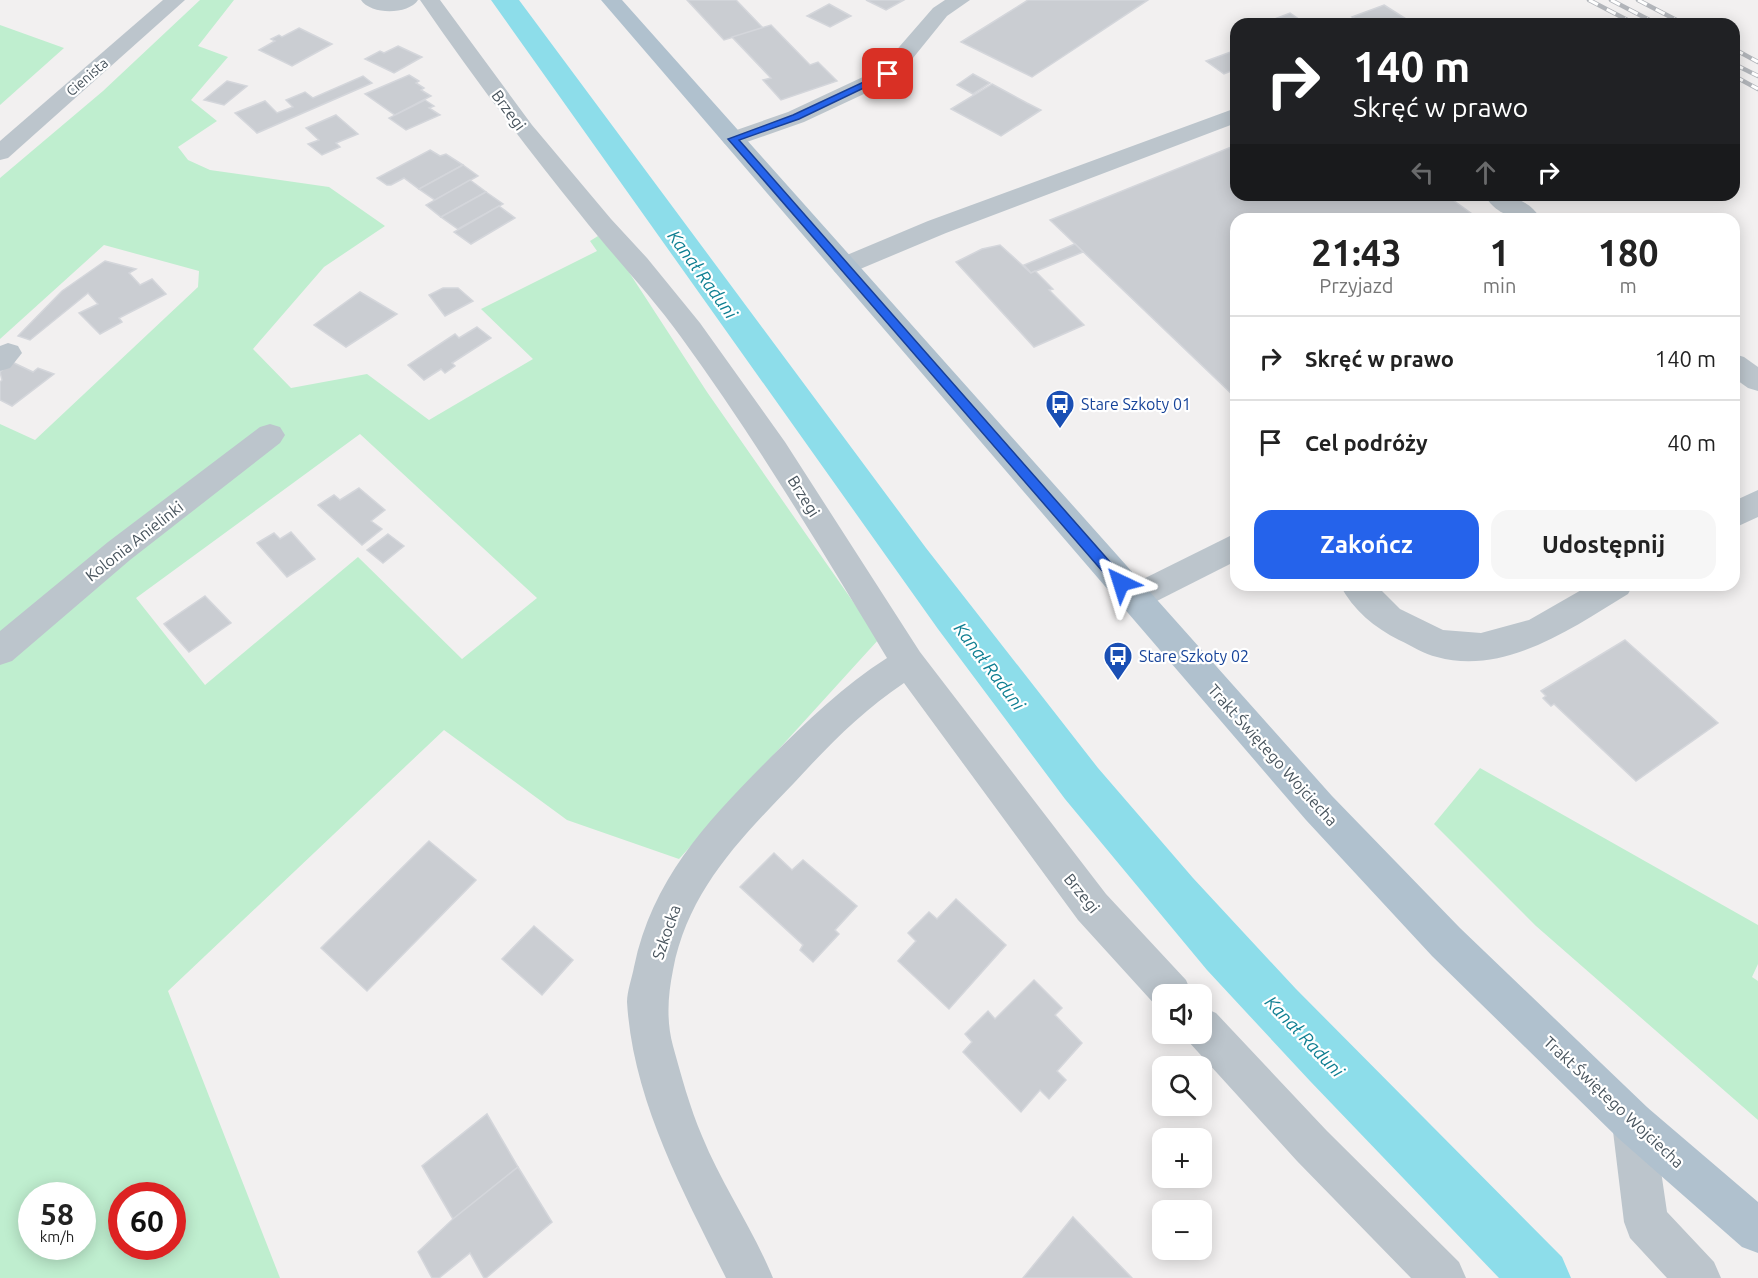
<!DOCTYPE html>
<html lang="pl">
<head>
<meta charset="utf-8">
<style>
	:root { --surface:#fff; --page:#f6f6f6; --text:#222; --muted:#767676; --line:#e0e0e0; --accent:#2563eb }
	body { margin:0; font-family:Ubuntu,sans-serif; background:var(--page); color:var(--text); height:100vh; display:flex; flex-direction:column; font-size:22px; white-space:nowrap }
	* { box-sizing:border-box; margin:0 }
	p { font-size:20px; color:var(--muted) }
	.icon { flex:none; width:33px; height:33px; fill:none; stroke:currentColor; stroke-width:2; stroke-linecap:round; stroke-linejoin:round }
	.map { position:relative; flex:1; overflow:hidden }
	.drawer { position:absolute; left:1230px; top:213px; width:510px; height:378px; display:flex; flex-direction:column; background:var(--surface); border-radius:18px; box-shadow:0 3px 15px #0003 }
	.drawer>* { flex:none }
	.top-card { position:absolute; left:1230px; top:18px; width:510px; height:183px; border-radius:18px; box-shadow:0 3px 15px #0003; background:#202124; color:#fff; overflow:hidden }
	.tools { position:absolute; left:1152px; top:984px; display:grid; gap:12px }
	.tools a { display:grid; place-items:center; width:60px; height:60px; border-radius:12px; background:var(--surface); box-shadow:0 3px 15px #0003; font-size:30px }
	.speed { position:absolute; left:18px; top:1182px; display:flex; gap:12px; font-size:30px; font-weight:700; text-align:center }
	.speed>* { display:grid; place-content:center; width:78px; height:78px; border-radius:50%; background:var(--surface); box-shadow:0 3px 15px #0003; line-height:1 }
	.speed small { font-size:15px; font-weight:400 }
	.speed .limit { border:9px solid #d22; background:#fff; color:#111 }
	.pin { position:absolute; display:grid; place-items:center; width:51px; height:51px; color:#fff; margin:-26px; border-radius:12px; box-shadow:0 3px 9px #0006 }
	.me { position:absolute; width:66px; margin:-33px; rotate:319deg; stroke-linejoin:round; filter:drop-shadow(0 0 4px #0008) }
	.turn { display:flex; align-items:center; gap:21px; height:126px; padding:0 24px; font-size:27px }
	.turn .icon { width:78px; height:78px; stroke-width:2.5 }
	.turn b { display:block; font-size:42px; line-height:51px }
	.lanes { display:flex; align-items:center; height:57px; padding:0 24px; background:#0003; justify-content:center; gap:30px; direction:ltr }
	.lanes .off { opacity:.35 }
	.eta { display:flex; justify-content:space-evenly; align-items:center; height:102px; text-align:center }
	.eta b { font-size:36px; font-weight:600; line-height:42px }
	.cta { display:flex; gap:12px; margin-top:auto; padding:12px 24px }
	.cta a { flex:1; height:69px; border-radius:18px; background:var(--accent); color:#fff; font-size:24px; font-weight:600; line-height:69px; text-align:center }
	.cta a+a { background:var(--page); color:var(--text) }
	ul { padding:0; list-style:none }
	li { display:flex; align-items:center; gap:18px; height:84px; padding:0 24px; border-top:2px solid var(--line) }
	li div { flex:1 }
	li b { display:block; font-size:22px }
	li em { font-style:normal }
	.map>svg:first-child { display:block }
	.green { fill:#bfeecf; fill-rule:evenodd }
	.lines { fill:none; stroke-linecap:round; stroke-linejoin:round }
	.canal { fill:#8dddea; fill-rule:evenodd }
	.building { fill:#cacdd2; stroke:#d4d6db; stroke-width:1.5 }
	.minor { fill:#bcc5cc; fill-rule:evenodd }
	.major { fill:#b0c1ce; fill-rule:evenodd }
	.rail-casing { stroke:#b2b5ba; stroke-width:4.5 }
	.rail { stroke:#fff; stroke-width:3; stroke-dasharray:10; stroke-linecap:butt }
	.route { fill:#2563eb; stroke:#184099; stroke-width:1.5 }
	.labels { text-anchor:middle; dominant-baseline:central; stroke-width:4.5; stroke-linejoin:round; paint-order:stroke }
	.far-street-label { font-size:14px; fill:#48545d; stroke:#fff }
	.street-label { font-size:16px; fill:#48545d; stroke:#fff }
	.transit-label { font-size:16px; fill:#164399; stroke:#fff; text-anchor:start }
	.water-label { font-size:18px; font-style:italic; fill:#0f7f92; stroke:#fff }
</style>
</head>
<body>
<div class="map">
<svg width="1758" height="1278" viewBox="0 0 1758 1278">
	<rect width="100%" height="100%" fill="#f2f0f0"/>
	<!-- green -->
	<g class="green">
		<path d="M200,0H234L198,46L228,57L191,100L217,121L178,147L188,160L210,170L329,187L385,226L324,267L253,349L291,388L367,374L429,420L533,359L481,309L597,251L590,241L598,236L623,263L707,392L879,639L679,859L567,820L444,730L168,991L280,1278H0V424L35,440L198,287L199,271L104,245L0,339V178L103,91ZM360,434L537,598L462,659L358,557L205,685L136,598ZM32,1196H82V1246H32ZM122,1196H172V1246H122Z"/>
		<polygon points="0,25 64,48 0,105"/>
		<polygon points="1480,768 1758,925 1758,964 1752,977 1758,981 1758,1120 1536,926 1434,824"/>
	</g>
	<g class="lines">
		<!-- canal -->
		<polygon class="canal" points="491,0 519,0 926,548 1098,768 1193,878 1296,989 1562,1257 1571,1278 1499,1278 1310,1081 1207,970 1065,799 938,629"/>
	</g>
	<!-- building -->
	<g class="building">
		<polygon points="687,0 736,0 763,28 724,40"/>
		<polygon points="866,0 904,0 886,10"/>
		<polygon points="1028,0 1148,0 1032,77 961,42"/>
		<polygon points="829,4 851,16 830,27 807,16"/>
		<polygon points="1384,5 1414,24 1363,24 1352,17"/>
		<polygon points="1290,13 1306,24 1277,24 1272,20"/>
		<polygon points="771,25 810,65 818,62 837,81 781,100 763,80 771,78 732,37"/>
		<polygon points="299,28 332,44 292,66 259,50 275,41 271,39 279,35 282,37"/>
		<polygon points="398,46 422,57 394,73 365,59 380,51 384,53"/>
		<polygon points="1236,50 1236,69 1224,74 1206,61"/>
		<polygon points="973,74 990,83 973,94 957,85"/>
		<polygon points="409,75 419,81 416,83 424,88 421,90 431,96 395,115 365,94"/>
		<polygon points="363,76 372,83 257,133 235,113 265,101 277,113 293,107 286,100 305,92 313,98"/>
		<polygon points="227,81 247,86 224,105 204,100"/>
		<polygon points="992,84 1027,103 1041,110 1001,136 951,109"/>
		<polygon points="425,100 434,106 429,108 440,115 406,130 389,118"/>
		<polygon points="336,115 358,134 336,143 340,147 322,155 308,144 319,140 306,128"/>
		<polygon points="1236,145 1236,195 1446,195 1479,219 1236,219 1236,398 1050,220"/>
		<polygon points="430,150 440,156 446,154 463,165 419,189 404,178 391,185 387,185 377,178"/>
		<polygon points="463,165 478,176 435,200 419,189"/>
		<polygon points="470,180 486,192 441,217 426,205"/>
		<polygon points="486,192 503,204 458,229 441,217"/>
		<polygon points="499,206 515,218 471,244 454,232"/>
		<polygon points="1075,244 1083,252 1031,273 1024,265"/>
		<polygon points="1000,245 1031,273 1035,271 1053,289 1049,290 1084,325 1034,347 956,262 982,249"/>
		<polygon points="105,261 136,269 129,273 140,285 152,279 166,294 119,318 122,322 100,334 79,313 98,304 88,293 30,340 18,336 62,291"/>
		<polygon points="443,288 458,288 473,301 445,316 429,295"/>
		<polygon points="360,292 397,314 346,347 314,325"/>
		<polygon points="477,327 491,338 452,363 455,366 445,373 441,369 424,380 408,365 455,334 459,338"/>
		<polygon points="12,362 33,372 38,368 54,374 12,406 0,400 0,382 2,380 0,372"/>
		<polygon points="359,488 385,510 371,521 382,529 362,545 318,505 334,495 340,500"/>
		<polygon points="291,532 315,559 287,577 257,543 274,533 280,539"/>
		<polygon points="388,534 404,546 383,563 367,550"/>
		<polygon points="205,596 231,623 189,652 164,624"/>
		<polygon points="1625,640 1718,723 1636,781 1554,704 1551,706 1543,698 1546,696 1541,691"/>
		<polygon points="429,841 476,880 367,991 321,948"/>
		<polygon points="774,853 792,870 803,860 857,906 835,930 839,934 813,962 800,950 803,945 740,887"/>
		<polygon points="956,899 1006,945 949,1009 898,961 916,941 908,933 929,912 937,919"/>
		<polygon points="534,926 573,960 542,995 502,959"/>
		<polygon points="1034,980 1062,1008 1055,1015 1082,1043 1057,1071 1066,1080 1049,1099 1040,1090 1021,1112 963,1052 972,1042 965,1034 988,1011 995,1019"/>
		<polygon points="487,1114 518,1167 453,1219 422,1166"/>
		<polygon points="518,1167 552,1222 486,1278 484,1278 470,1253 439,1278 432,1278 418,1252 453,1219"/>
		<polygon points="1073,1217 1132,1278 1023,1278"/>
	</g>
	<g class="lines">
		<!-- minor -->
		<g class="minor">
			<polygon points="163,0 185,0 8,158 0,160 0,141"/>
			<path d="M361,0H418C408,15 371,15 361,0Z"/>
			<path d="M420,0H440L532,125L611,219L647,258L700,323L785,442L920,652L1106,894L1186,980L1192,994H1162V1010L1158,1008L1078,920L904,683C862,711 828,746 794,783C740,839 688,891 673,970C668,995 666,1020 673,1046C681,1075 690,1108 702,1136C722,1185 753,1229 773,1278H726C683,1191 633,1101 627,1002C627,991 632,978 634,967C653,877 708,821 770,758C807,721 843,686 887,658C821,549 756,440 681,337C650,294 613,256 580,214C524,145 471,74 420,0Z"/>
			<polygon points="945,0 970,0 947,16 896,79 804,122 741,144 733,146 725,144 721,139 725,134 788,112 880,69 933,8"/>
			<polygon points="1236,108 1236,123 946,233 853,272 844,275 835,272 831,266 835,260 928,221"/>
			<path d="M1484,195C1508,195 1527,197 1541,219C1517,219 1499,218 1484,195Z"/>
			<polygon points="8,343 18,346 22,353 10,368 0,371 0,346"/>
			<polygon points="1734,354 1744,357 1758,367 1758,391 1748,388 1734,378"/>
			<polygon points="270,424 280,427 285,435 280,443 130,560 12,661 0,665 0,631 108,542 260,427"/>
			<polygon points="1758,490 1758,517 1734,528 1734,501"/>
			<polygon points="1236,533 1236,561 1145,607 1134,611 1123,607 1118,598 1123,589"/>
			<path d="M1340,585H1376L1400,609L1443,630L1481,633L1529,620L1590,585H1633L1628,594C1574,627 1505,676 1437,657C1424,654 1412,646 1399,640C1375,628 1353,610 1340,585Z"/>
			<polygon points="1202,1007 1216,1013 1327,1131 1459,1262 1466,1278 1411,1278 1297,1161 1188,1041 1184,1034 1202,1034"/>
			<polygon points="1633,1102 1648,1108 1654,1123 1667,1212 1714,1262 1721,1278 1667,1278 1630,1238 1624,1222 1612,1123 1618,1108"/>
		</g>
		<!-- major -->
		<polygon class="major" points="601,0 622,0 1332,796 1460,928 1648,1108 1758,1202 1758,1253 1742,1247 1618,1138 1432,956 1306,820"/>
		<!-- rail casing -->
		<g class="rail-casing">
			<g id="rail">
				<polyline points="1589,0 1635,24"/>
				<polyline points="1611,0 1657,24"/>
				<polyline points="1638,0 1684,24"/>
				<polyline points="1734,49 1758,62"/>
				<polyline points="1734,64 1758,76"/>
				<polyline points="1734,76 1758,89"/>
			</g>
		</g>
		<!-- rail -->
		<use href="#rail" class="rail"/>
	</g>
	<!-- route -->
	<polygon class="route" points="885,72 893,74 799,119 739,140 1125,579 1127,583 1125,587 1116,587 728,139 793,115"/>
	<!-- icons -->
	<defs>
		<g id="bus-pin" transform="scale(1.5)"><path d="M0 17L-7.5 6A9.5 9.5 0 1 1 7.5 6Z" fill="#1a4fb4" stroke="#fff"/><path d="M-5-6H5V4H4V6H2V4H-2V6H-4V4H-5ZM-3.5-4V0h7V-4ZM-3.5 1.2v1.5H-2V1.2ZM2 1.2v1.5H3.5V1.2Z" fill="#fff"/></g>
	</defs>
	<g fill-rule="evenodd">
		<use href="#bus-pin" x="1060" y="404"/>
		<use href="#bus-pin" x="1118" y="656"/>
	</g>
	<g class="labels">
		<!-- far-street labels -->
		<g class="far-street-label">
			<text transform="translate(87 77) rotate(-41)">Cienista</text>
		</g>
		<!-- street labels -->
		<g class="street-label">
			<text transform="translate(509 110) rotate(54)">Brzegi</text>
			<text transform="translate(804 496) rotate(58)">Brzegi</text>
			<text transform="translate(134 541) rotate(-38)">Kolonia Anielinki</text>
			<text transform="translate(1273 755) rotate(48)">Trakt Świętego Wojciecha</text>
			<text transform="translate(1082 893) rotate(51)">Brzegi</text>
			<text transform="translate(666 932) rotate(-71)">Szkocka</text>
			<text transform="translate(1614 1102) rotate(43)">Trakt Świętego Wojciecha</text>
		</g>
		<!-- transit labels -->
		<g class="transit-label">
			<text x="1081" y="404">Stare Szkoty 01</text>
			<text x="1139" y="656">Stare Szkoty 02</text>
		</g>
		<!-- water labels -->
		<g class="water-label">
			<text transform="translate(703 274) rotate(54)">Kanał Raduni</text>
			<text transform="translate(990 666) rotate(53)">Kanał Raduni</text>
			<text transform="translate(1305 1036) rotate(46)">Kanał Raduni</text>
		</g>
	</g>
</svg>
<div class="tools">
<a><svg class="icon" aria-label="sound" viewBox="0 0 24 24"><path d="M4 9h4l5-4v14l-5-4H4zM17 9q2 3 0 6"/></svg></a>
<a><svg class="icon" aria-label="search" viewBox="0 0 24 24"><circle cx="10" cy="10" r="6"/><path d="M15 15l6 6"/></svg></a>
<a>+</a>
<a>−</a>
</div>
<div class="speed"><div>58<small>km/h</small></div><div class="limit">60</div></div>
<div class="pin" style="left:888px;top:74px;background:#d93025"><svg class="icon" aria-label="arrive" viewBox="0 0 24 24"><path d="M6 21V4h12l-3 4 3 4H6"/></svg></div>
<svg class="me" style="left:1121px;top:583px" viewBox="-20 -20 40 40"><path d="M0-17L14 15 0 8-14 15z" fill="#2563eb" stroke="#fff" stroke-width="4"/></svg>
<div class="top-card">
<div class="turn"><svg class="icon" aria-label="right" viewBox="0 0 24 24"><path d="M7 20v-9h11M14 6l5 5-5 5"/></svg><div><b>140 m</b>Skręć w prawo</div></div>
<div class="lanes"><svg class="icon off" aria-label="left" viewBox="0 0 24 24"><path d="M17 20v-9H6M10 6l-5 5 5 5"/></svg><svg class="icon off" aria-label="ahead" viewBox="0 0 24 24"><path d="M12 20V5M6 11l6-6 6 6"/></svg><svg class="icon" aria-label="right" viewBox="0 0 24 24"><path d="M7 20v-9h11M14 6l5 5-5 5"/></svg></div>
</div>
<section class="drawer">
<div class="eta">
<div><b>21:43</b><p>Przyjazd</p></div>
<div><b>1</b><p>min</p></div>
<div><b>180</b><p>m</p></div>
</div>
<ul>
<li><svg class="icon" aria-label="right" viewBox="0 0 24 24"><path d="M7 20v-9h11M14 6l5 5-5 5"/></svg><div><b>Skręć w prawo</b></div><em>140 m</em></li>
<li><svg class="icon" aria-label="arrive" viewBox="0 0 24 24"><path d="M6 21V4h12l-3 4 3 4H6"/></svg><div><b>Cel podróży</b></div><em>40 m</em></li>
</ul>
<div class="cta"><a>Zakończ</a><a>Udostępnij</a></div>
</section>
</div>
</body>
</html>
